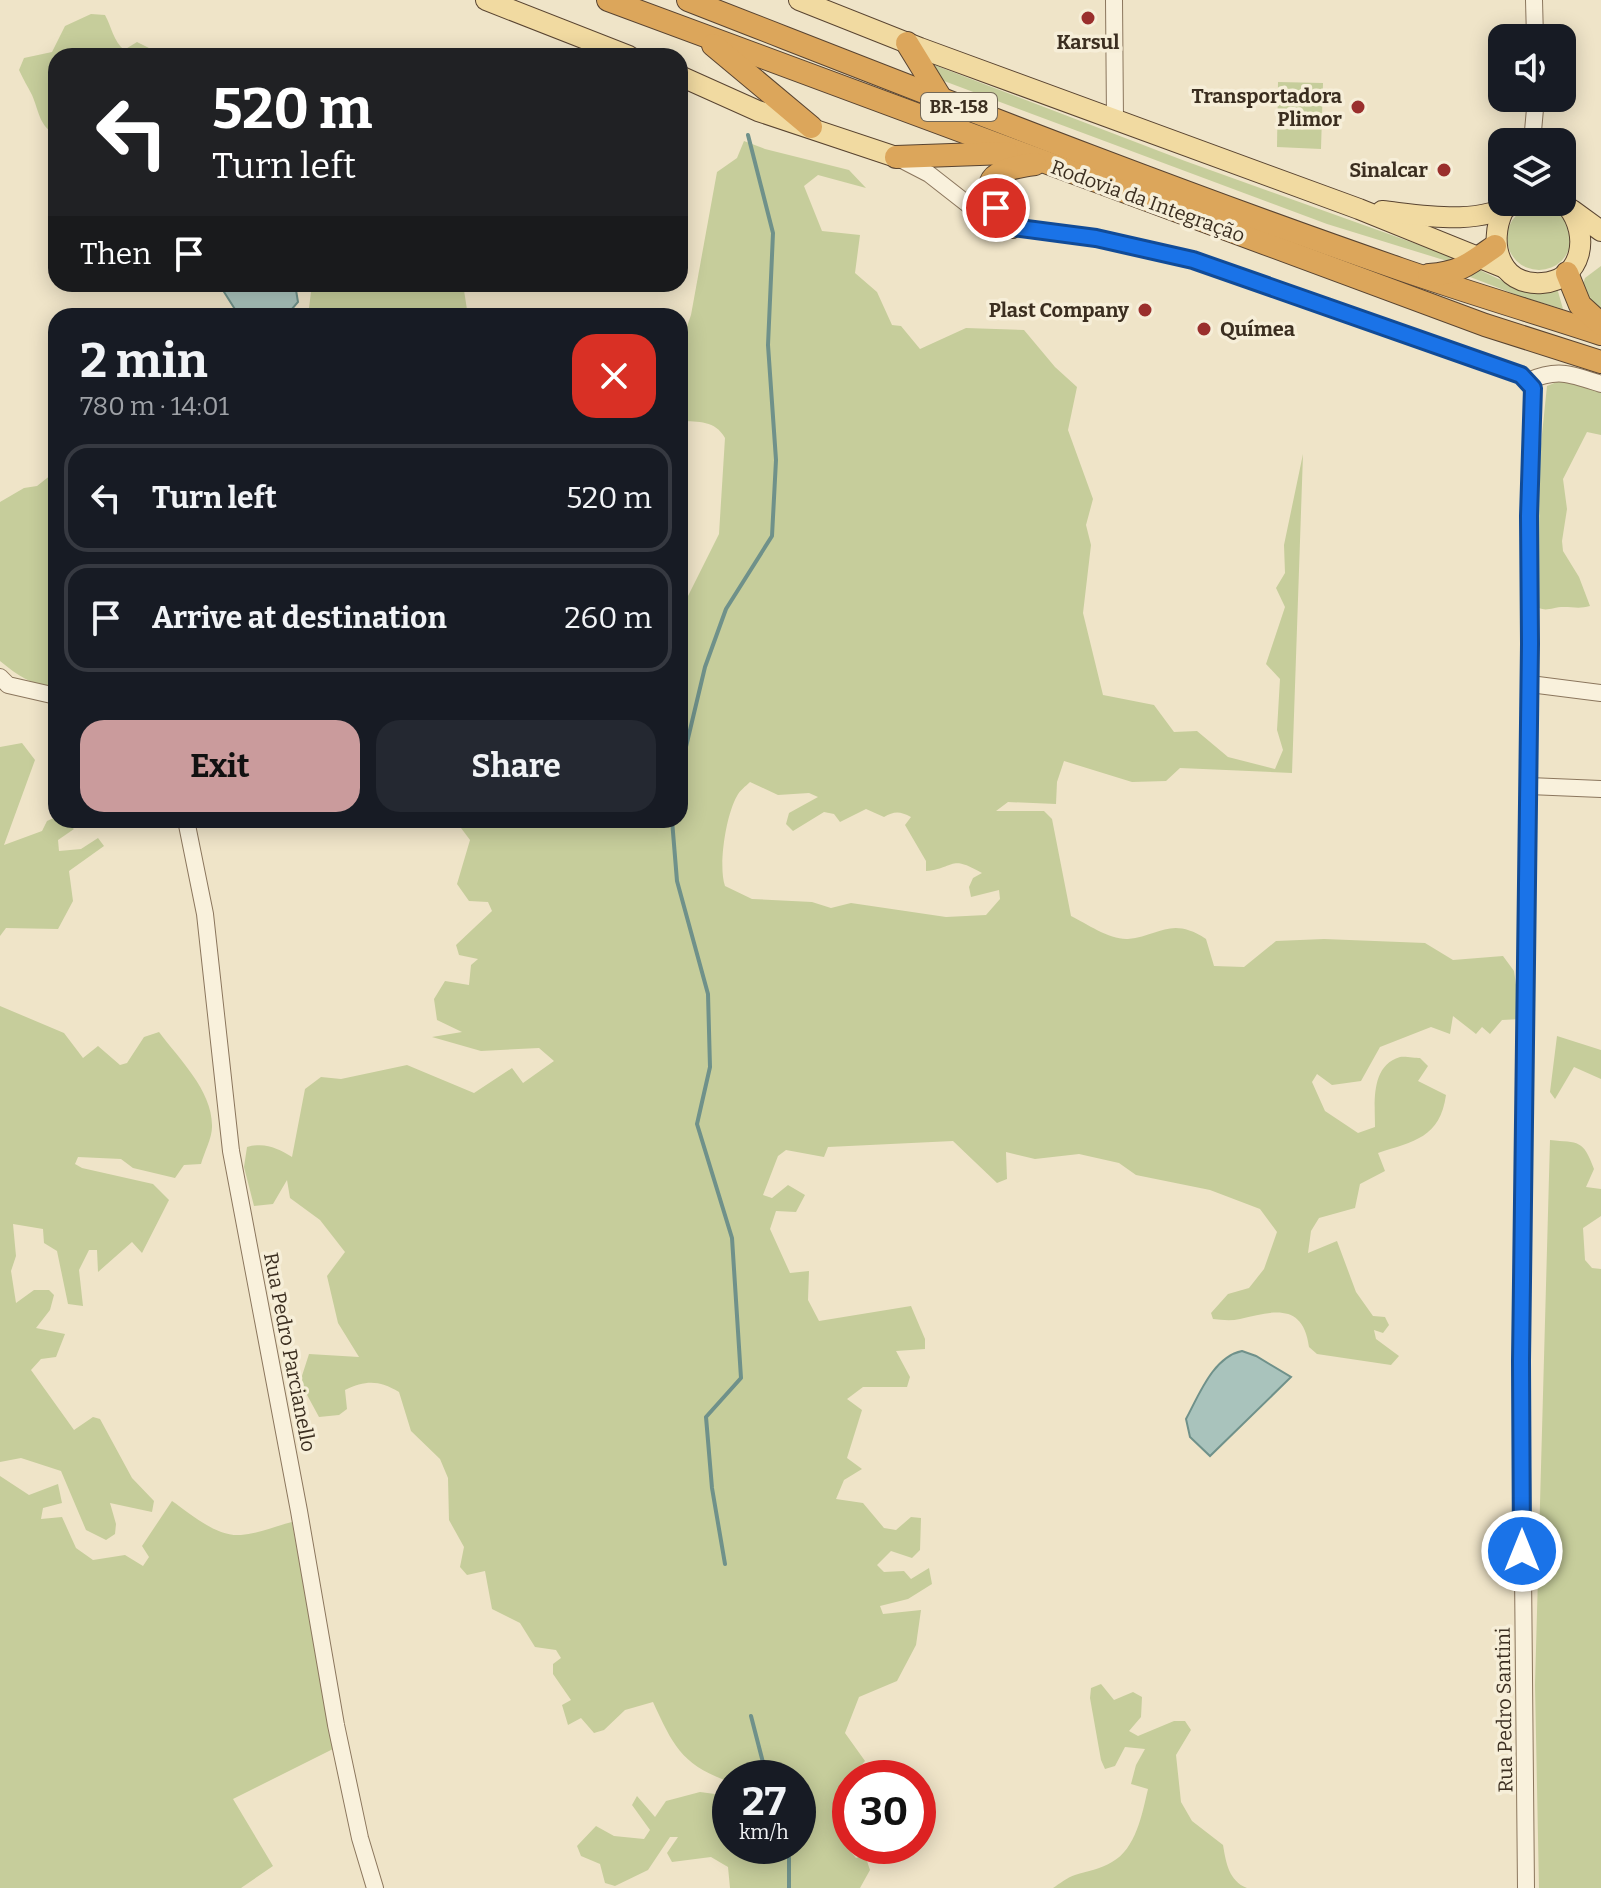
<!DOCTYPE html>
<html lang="en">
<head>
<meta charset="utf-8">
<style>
	:root { --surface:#171b24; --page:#242831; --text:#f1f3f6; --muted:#9ea1a6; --line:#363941; --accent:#ca9b9c }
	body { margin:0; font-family:Bitter,serif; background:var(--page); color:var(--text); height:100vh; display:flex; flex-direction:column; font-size:30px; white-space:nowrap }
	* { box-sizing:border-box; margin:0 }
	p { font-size:26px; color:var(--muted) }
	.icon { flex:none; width:44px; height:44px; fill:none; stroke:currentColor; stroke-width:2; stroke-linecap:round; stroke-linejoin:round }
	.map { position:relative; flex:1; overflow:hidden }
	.drawer { position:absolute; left:48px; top:308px; width:640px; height:520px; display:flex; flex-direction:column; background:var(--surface); border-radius:24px; box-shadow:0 4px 20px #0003 }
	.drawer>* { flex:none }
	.banner { position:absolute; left:48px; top:48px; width:640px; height:244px; border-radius:24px; box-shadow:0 4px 20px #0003; background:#202124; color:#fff; overflow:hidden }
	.buttons { position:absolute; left:1488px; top:24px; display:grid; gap:16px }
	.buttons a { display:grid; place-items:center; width:88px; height:88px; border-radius:16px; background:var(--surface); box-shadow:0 4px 20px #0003; font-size:40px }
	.speed { position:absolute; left:712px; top:1760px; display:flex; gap:16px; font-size:40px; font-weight:700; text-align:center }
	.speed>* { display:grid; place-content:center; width:104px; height:104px; border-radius:50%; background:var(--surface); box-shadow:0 4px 20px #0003; line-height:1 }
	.speed small { font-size:20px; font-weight:400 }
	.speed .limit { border:12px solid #d22; background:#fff; color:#111 }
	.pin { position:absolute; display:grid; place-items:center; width:68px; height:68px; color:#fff; margin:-34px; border:4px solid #fff; border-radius:50%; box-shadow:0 2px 8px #0007 }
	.me { position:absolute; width:88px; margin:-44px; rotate:0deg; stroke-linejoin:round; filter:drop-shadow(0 0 6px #0008) }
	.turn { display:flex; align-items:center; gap:28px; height:168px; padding:0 32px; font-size:36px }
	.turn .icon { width:104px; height:104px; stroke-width:2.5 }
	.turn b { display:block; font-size:56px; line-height:68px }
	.then { display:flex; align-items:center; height:76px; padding:0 32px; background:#0003; gap:16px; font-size:30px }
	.round { display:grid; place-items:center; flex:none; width:84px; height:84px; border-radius:24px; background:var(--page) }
	.overview { display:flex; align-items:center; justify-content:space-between; height:136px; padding:0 32px }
	h1 { font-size:48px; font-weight:700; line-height:60px }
	.primary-button { display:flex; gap:16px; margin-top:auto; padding:16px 32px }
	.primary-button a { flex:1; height:92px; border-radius:24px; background:var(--accent); color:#111; font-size:32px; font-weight:700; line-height:92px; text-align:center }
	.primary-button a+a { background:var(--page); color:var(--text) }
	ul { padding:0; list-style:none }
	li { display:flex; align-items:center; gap:24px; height:108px; margin:0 16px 12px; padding:0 16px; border:4px solid var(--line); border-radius:24px }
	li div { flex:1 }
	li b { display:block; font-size:30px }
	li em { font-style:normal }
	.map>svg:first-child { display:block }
	.green { fill:#c6cd9b; fill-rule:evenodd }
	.water { fill:#a9c3bc; stroke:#6f918a; stroke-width:2 }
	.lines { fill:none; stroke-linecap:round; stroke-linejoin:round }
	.stream { stroke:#6f918a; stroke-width:4 }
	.minor-casing { stroke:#8b765d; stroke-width:18 }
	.major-casing { stroke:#594431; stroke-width:22 }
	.highway-casing { stroke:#594431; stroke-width:24 }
	.minor { stroke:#f9f1dc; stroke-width:16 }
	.major { stroke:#f1daa1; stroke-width:20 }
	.highway { stroke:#dca65b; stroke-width:22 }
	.route-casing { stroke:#114b97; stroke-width:20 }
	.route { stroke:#1a73e8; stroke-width:14 }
	.poi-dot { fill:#9a2f2d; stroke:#f6eed8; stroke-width:3 }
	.labels { text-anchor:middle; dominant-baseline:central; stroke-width:7; stroke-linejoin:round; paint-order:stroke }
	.shield { fill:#f6eed8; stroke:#736857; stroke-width:2 }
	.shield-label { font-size:18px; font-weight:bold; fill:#3b2e20 }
	.poi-label { font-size:20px; font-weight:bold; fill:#3b2e20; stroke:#f6eed8; text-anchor:end }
	.street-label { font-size:20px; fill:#3b2e20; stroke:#f6eed8 }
</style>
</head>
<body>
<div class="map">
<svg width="1601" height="1888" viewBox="0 0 1601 1888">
	<rect width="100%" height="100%" fill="#efe4c8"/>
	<!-- green -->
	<g class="green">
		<path d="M91,14L105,15C112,28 113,40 124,50L137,42L149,48L152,56H56V135C39,126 39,111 32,95C28,87 23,79 19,70L24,58L52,52L65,26Z"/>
		<polygon points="929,63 1185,161 1453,257 1447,261 1327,224 944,81"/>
		<polygon points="1278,82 1323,83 1321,149 1277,147"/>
		<path d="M744,141L765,149L849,170L866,188L818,175L804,186L822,231L860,235L855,273L877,292L892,325L901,326L920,349L966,328L1024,330L1055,367L1077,387L1068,430L1093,499L1086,525L1091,545L1083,613L1103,695L1154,705L1174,732L1197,731L1228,757L1275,769L1283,750L1277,730L1280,679L1266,664L1285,607L1276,588L1285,573L1284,545L1303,454L1292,773L1180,768L1166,781L1132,782L1064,761L1057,782L1056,804L1008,802L996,811H1044L1052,819L1071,916C1087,924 1110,940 1128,939C1160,936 1171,916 1206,939L1214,966L1244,967L1276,941L1324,939L1425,943L1453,960L1503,956L1514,971L1521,1019L1502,1020L1490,1034L1482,1027L1476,1034L1453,1016L1450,1034L1431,1027L1380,1047L1361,1081L1332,1085L1317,1074L1312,1082L1325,1111L1358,1133L1375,1127C1375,1103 1370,1066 1400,1057C1405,1056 1415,1058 1420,1058L1428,1066L1418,1081L1446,1095C1440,1138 1414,1141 1378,1153L1385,1171L1360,1184L1355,1208L1319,1218L1311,1231L1308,1253L1337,1241L1356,1292L1373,1316L1385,1317L1389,1325L1383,1333L1374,1330L1376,1339L1399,1356L1391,1365L1317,1354L1309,1347C1303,1302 1273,1311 1240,1319C1231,1321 1222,1320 1213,1319L1211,1313L1228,1294L1249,1288L1264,1269L1277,1232L1260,1209L1210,1190L1136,1175L1119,1163L1079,1154L1035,1159L1006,1152L1007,1179L997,1183L953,1141L828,1147L824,1157L786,1150L778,1156L763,1195L772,1198L788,1185L805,1195L796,1212L776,1211L770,1229L790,1273L809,1271L808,1300L819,1321L911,1306L925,1339V1349L896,1351L910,1377L907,1387H863L847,1399L862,1410L847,1458L862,1469L844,1480L836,1499L863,1503L884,1528L896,1530L911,1517L921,1518L920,1550L912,1558L891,1551L877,1565L884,1572L904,1571L911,1579L929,1568L932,1584L908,1599L880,1606L883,1614L921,1610L916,1645L897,1681L859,1697L845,1733L865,1761L850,1778V1813L845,1821L850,1851L856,1858L865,1855L870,1870L860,1888H730L728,1867L711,1857L672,1862L667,1853L678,1837H670L648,1870L615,1886L605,1883L600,1864L581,1856L577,1846L596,1826L614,1836L644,1839L650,1830L632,1805L637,1796L655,1817L666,1801L700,1792L730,1796V1846H798V1778H749L753,1771L744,1768L727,1781C681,1764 673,1745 653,1702L625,1710L604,1730L594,1733L581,1718L568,1725L562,1705L571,1700L553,1674V1664L561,1658L556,1650L535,1647L520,1623L492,1609L485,1571L467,1575L460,1567L464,1547L449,1520L448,1478L440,1459L411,1431L399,1392C379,1380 366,1380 345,1390L347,1409L339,1415L319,1417L300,1382L309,1354L359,1357L338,1323L327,1276L345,1252L320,1220L290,1198L287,1180L273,1204L254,1206L244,1167L247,1147C266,1142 277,1148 292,1157L305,1089L321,1077L341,1079L407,1065L474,1093L512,1068L523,1083L554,1061L539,1048L481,1051L432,1037L462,1032L437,1020L434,999L445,981L469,985L471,965L478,959L459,955L456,945L492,911L488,902L469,901L457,884L470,840L458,824L459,820H680V612L719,534L725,438C715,420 699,422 680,421V346L691,315L717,172L737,158ZM750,782L778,795L809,793L818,797L789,813L786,824L793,831L824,812L834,814L840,822L866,809L884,817C894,811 900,811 911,817L905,825L926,861V871C956,868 949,854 982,873L973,878L969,887L971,897L999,890L1000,899L986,915L946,917L851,903L831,908L812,902L752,899L725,886C718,866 726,815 737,796C739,791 746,786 750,782Z"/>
		<circle cx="1539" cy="238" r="32"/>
		<polygon points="1601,266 1601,318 1579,295 1585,278"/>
		<polygon points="1473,267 1516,287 1557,288 1563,309 1522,297 1465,275"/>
		<polygon points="312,284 463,284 468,316 308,316"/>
		<path d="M1564,379L1601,391V435L1587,432L1563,479L1567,509L1562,541L1563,551L1579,577L1590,606C1580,609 1573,607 1564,607C1550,607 1545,614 1533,604L1539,531L1538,473L1547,386Z"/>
		<path d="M56,471V689C33,685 18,676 0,661V502L24,488L37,486Z"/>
		<polygon points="22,743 35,760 4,845 42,831 47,821 56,817 56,820 64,820 74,829 58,840 59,851 81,849 98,838 104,846 69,871 73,901 58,929 6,928 0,936 0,747"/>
		<path d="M0,1006L64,1033L83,1058L98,1046L120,1065L127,1063L144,1037L159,1032C179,1059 213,1091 212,1127C212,1138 204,1153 201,1164L184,1165L175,1178L133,1168L121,1159L78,1157L75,1164L82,1168L153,1184L169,1200L142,1253L132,1242L98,1272L97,1250H89L79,1270L83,1306L68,1304L57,1251L44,1243L43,1229L13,1224L16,1256L11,1271L16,1303L34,1290H49L54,1295L50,1310L36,1328L65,1334L56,1357L41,1359L31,1370L74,1430L93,1417L100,1419L132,1478L154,1501L152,1512L110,1503L116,1524L115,1534L106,1540L86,1530L61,1471L21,1458L0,1462Z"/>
		<polygon points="1557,1036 1601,1050 1601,1079 1574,1067 1555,1099 1550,1092"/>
		<path d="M1550,1140C1579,1143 1583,1139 1594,1169L1586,1187L1601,1189V1216L1583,1228L1585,1260L1592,1268L1601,1269V1888H1539L1535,1685Z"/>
		<path d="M0,1476L29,1495L58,1484L62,1503L43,1508L41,1519L62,1517L76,1548L93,1560L125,1555L143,1566L149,1557L142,1546L172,1501C191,1514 216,1537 241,1535C258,1534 276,1526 292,1522L333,1749L233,1799L273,1866L241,1888H0Z"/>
		<path d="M1101,1684L1114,1700L1133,1692L1142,1697L1141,1717L1129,1731L1138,1736L1174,1721H1185L1191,1730L1176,1755L1181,1802L1192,1821L1223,1845C1226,1863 1229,1881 1247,1888H1053C1059,1884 1068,1877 1075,1875C1088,1871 1100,1869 1112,1862C1136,1849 1142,1814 1148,1789L1131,1784L1136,1765L1145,1749L1125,1747L1115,1766L1105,1769L1101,1760L1090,1698L1091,1688Z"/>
	</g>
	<!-- water -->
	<g class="water">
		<polygon points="219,284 295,284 298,302 286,316 242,316 238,314"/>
		<path d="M1242,1351L1256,1356L1291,1377L1210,1456L1190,1437L1186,1419C1199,1395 1213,1357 1242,1351Z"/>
	</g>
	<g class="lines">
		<!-- stream -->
		<g class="stream">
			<polyline points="680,772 705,667 726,609 772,536 776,460 768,345 773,233 748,135"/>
			<polyline points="672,820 677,881 708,994 710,1067 697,1124 732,1238 741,1378 706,1417 712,1488 725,1564"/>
			<polyline points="751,1716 767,1778"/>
			<polyline points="785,1846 789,1858 789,1888"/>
		</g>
		<!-- minor casing -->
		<g class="minor-casing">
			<g id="minor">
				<polyline points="1114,0 1115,119"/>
				<polyline points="1534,0 1535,38"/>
				<polyline points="1532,142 1536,98"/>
				<polyline points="900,159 929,174 984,217 1012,227 1096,238 1193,260 1521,375 1533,388 1529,516 1530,644 1521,1361 1526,1888"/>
				<path d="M1528,381C1558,368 1571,374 1601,384"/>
				<polyline points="0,677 8,685 56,696"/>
				<polyline points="1530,684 1601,693"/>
				<polyline points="1529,786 1601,789"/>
				<polyline points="186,820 205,914 231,1151 299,1511 336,1725 360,1838 375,1888"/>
			</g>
		</g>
		<!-- major casing -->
		<g class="major-casing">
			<g id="major">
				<polyline points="486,0 629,56"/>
				<polyline points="799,0 920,48 1359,209 1505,268"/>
				<polyline points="680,76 758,111 896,157"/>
				<polyline points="1572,210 1601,231"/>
				<path d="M1382,211C1427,216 1478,226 1517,202"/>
				<path d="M1503,211C1488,243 1499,286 1542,283C1583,280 1590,235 1568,207"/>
			</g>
		</g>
		<!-- highway casing -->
		<g class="highway-casing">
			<g id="highway">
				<polyline points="608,0 1485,325 1601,362"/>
				<path d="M688,0C924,92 1160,186 1400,269C1466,292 1534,312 1601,334"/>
				<polyline points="907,43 942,100"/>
				<polyline points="713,45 811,127"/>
				<polyline points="896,157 1007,153"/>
				<path d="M1012,227C978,186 981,171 1035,164"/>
				<polyline points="1567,273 1580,305 1601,324"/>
				<path d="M1429,275C1460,273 1471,263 1495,246"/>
			</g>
		</g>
		<!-- minor -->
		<use href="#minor" class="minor"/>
		<!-- major -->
		<use href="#major" class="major"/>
		<!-- highway -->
		<use href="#highway" class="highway"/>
	</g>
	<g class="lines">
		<!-- route casing -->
		<g class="route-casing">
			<polyline id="route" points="996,208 1012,227 1096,238 1193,260 1521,375 1533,388 1529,516 1530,644 1521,1361 1522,1551"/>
		</g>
		<!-- route -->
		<use href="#route" class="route"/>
	</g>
	<!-- markers -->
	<g class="poi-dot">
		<circle cx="1088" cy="18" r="8"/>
		<circle cx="1358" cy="107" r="8"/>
		<circle cx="1444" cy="170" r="8"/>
		<circle cx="1145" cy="310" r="8"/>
		<circle cx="1204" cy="329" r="8"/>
	</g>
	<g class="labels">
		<!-- shield labels -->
		<rect class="shield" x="921" y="93" width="76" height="28" rx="6"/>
		<g class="shield-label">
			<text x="959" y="107">BR-158</text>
		</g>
		<!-- poi labels -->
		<g class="poi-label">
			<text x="1088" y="42" text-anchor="middle">Karsul</text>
			<text x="1342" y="96">Transportadora<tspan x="1342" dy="23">Plimor</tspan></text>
			<text x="1428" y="170">Sinalcar</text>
			<text x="1129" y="310">Plast Company</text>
			<text x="1220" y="329" text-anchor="start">Químea</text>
		</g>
		<!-- street labels -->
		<g class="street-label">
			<text transform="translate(1148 201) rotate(20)">Rodovia da Integração</text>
			<text transform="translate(290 1352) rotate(79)">Rua Pedro Parcianello</text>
			<text transform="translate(1504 1710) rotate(-91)">Rua Pedro Santini</text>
		</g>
	</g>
</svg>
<div class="buttons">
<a><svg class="icon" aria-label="sound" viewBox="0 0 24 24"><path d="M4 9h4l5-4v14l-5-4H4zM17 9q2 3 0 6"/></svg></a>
<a><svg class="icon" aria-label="layers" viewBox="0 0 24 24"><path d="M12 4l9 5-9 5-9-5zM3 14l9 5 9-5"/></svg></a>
</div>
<div class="speed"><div>27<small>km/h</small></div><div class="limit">30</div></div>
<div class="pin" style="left:996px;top:208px;background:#d93025"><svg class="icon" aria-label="arrive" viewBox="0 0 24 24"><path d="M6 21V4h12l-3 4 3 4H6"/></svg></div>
<svg class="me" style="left:1522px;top:1551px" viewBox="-20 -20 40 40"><circle r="17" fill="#1a73e8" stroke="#fff" stroke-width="3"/><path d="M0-11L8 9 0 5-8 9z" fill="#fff"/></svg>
<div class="banner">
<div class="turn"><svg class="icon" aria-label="left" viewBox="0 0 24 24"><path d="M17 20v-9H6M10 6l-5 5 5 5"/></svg><div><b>520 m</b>Turn left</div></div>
<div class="then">Then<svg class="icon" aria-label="arrive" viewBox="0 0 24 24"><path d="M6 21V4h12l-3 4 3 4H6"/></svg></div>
</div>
<section class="drawer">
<div class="overview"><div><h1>2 min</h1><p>780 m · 14:01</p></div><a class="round" style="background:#d93025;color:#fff"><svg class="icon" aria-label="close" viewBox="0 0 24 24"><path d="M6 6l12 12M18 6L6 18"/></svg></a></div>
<ul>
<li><svg class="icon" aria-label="left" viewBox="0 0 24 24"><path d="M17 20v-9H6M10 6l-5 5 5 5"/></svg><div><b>Turn left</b></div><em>520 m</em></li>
<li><svg class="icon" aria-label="arrive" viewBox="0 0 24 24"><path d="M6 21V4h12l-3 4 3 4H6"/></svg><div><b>Arrive at destination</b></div><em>260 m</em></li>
</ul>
<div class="primary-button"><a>Exit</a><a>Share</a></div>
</section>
</div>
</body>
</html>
